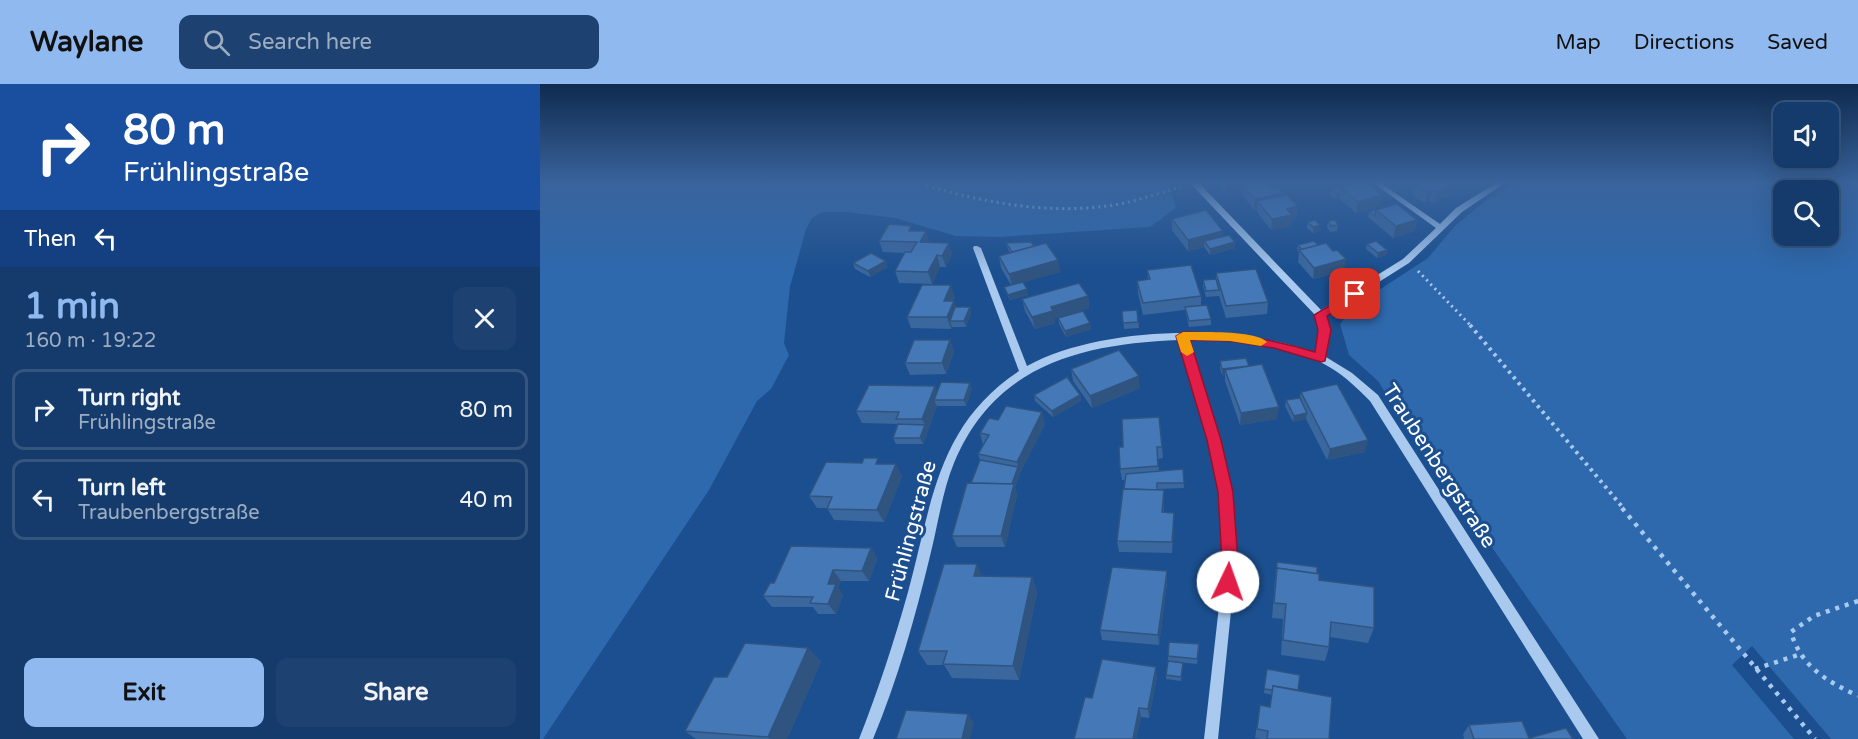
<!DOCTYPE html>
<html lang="en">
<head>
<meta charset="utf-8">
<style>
	:root { --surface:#143b6b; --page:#1d4271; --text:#f1f3f6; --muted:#9dadc1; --line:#33557e; --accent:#90b9f0 }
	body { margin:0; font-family:"Varela Round",sans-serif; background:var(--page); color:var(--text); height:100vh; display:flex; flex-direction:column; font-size:22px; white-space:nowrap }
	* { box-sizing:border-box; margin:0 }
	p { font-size:20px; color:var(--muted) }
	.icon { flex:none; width:33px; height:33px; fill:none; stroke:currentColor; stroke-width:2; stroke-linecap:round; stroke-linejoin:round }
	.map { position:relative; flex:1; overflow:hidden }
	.sheet { display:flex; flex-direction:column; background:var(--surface); width:540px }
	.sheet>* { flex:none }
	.top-card { background:#1a4fa0; color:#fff; overflow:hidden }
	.buttons { position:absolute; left:1233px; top:18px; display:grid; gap:12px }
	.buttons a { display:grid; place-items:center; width:66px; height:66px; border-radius:12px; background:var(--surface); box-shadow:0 6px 24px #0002,0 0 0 2px var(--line); font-size:30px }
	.pin { position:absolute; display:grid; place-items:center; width:51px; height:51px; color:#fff; margin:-26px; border-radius:12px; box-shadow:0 3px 9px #0006 }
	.me { position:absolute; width:66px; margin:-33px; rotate:3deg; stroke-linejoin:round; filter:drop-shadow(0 0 4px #0008) }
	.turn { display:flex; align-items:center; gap:21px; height:126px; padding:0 24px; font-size:27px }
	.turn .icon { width:78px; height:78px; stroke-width:2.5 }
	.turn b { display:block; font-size:42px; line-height:51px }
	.then { display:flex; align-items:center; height:57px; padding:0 24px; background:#0003; gap:12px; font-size:22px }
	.round { display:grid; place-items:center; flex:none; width:63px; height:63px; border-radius:12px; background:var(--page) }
	.head { display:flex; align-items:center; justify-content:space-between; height:102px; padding:0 24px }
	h1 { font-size:36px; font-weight:700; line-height:45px; color:var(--accent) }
	.cta { display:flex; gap:12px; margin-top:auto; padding:12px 24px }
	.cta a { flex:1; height:69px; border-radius:12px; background:var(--accent); color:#111; font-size:24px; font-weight:700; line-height:69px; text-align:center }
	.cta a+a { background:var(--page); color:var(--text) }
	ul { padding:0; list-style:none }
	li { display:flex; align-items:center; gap:18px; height:81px; margin:0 12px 9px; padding:0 12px; border:3px solid var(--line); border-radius:12px }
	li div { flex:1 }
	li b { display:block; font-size:22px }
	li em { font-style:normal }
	header { display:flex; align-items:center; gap:36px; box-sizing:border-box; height:84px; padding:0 30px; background:var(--accent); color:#111 }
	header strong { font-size:28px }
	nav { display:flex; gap:33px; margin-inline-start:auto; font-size:21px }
	.search { width:420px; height:54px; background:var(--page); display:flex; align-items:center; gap:15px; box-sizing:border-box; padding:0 21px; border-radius:12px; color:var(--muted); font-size:22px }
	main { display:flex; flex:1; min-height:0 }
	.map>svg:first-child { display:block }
	.green { fill:#2e69ad; fill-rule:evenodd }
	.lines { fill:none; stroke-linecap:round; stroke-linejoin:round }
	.path-far2 { stroke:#a9c9ee; stroke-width:3; stroke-dasharray:2 4; stroke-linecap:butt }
	.path-far1 { stroke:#a9c9ee; stroke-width:4; stroke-dasharray:3 4.5; stroke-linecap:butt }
	.path { stroke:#a9c9ee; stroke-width:4.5; stroke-dasharray:4 6; stroke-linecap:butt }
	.minor { fill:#a9c9ee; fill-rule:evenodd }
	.wall { fill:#3a679d }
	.shaded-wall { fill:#305480 }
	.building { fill:#4478b7; stroke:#305480; stroke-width:1.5 }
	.route { fill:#e11d48; stroke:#92132f; stroke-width:1.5 }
	.slow { fill:#f59e0b }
	.labels { text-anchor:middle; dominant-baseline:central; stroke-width:6; stroke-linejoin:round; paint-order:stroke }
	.street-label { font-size:21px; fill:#fff; stroke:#1b4f8f }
</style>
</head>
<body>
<header>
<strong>Waylane</strong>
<div class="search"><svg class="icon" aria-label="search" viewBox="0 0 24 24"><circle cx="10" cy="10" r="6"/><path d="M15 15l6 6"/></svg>Search here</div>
<nav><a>Map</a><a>Directions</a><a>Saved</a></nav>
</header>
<main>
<section class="sheet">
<div class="top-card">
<div class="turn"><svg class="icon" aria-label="right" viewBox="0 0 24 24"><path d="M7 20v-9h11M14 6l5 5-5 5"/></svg><div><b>80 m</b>Frühlingstraße</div></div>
<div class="then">Then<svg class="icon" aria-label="left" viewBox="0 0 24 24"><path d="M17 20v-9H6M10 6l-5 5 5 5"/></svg></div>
</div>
<div class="head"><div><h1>1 min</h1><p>160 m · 19:22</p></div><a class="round"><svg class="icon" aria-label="close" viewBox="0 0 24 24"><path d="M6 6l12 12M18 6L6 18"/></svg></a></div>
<ul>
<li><svg class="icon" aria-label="right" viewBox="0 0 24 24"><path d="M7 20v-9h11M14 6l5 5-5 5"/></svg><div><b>Turn right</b><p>Frühlingstraße</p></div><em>80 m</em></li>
<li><svg class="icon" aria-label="left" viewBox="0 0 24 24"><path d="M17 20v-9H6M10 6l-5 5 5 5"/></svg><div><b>Turn left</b><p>Traubenbergstraße</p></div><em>40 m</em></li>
</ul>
<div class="cta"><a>Exit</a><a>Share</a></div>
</section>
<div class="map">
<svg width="1318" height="655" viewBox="0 0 1318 655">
	<rect width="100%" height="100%" fill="#1b4f8f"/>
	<!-- green -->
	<g class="green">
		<polygon points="0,98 629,98 636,124 610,143 458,153 416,152 355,134 307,128 282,128 272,134 266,145 250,203 244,259 249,271 231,305 217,317 169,406 3,655 0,655"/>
		<path d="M979,98H1318V655H1291L1212,562L1192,581L1254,655H1087L860,333L838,297L809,271L800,240L813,223L888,174L915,142L949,114ZM1244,106H1288V152H1244Z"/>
	</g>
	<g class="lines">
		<!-- path-far2 -->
		<g class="path-far2">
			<path d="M382,98L387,102C448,119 510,131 574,121C597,117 619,109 641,103"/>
			<polyline points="878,187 932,243"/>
		</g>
		<!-- path-far1 -->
		<polyline class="path-far1" points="930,241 1084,425"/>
		<!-- path -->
		<g class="path">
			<polyline points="1082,424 1275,655"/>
			<path d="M1318,517L1274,532L1251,548C1261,583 1287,597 1318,612"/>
			<polyline points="1215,585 1258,571"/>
		</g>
		<!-- minor -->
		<path class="minor" d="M832,98H839L900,140L916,124L958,98H966L922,128L869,179L785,232L790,246L786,273L812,289L838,311L1059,655H1043L830,317C818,305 806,293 791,284C751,259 697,256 651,255H649L679,356L691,408L696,478L678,655H664L684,478L679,408L669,356L639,256C542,260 455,280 414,379C402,408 398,441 390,472C375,534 358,595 333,655H319C338,607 354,558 368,508C392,421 396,342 479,287L433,164L434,162H437L441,164L487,282C562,241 697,240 777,269L780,246L776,232L652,101L659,99L781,226L863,175L896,144Z"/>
	</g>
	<!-- wall -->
	<g class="wall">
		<polygon points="676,98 710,98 710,100 733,105 757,122 756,134 752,135 751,142 731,146 717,128 717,126 714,126 703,112 703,105 686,109"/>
		<polygon points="780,98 812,98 788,105"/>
		<polygon points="821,98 839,122 816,129 799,114 795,115 790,111 791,106"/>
		<polygon points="875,98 918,98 915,107 894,119 889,117 885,119 874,113 874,110 872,108"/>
		<polygon points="843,123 877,136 874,147 853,154 828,133 829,128"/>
		<polygon points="632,135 683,152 695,164 670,171 664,163 648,167 632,146"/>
		<polygon points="788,137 798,141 797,147 790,148 787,143"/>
		<polygon points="768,138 779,147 773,149 767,144"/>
		<polygon points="373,147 390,158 412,170 406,183 400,183 392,200 359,199 355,187 365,169 343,168 339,157"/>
		<polygon points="466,159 494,162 520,188 483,198 488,211 470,216 466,209 464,203 471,201 461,184 459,172 470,169 468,165"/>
		<polygon points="827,160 847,166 846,171 837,174 826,165"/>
		<polygon points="758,161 804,187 773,195 758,178 759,168 757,166"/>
		<polygon points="313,179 348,183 330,193 315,185"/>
		<polygon points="607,186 661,212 661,221 671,235 671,241 649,243 645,226 603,231 598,209 597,197 608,196"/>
		<polygon points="676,189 728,218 727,230 686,234 679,212 666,213 663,202 663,196 676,195"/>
		<polygon points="548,212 549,224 515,234 515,239 495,245 485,227 482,215"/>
		<polygon points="415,213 413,217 415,223 430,223 431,229 426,243 412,243 411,245 371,244 367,233"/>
		<polygon points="597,226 599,244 584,245 582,227"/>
		<polygon points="518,234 550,239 551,245 526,253 519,240"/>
		<polygon points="410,256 414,268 406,290 370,291 365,279"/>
		<polygon points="680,277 709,282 737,335 700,341 685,297 685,290 682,291 680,284"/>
		<polygon points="531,285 600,304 552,324 533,297"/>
		<polygon points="432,305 426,322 397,322 383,360 356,360 353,354 358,340 322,339 316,327 398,308"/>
		<polygon points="761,308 825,368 787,376 766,335 753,338 745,322 746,316 760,314"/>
		<polygon points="494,311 540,311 541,317 513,333 495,317"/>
		<polygon points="458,336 505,340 480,389 475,403 477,411 465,463 417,463 412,452 440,376 438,370 443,361 440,349"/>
		<polygon points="583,363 622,363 623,374 618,375 619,387 643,385 644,404 618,405 624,417 624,429 634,440 632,469 579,468 577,457 585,396 582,396 580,385"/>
		<polygon points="341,380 362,392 344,438 294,436 287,424 277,424 269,412"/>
		<polygon points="331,464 337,475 329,497 301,497 298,504 303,511 296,530 278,530 273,523 232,523 223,512 234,499"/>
		<polygon points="736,483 777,490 779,496 834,544 828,559 790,553 789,563 785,577 741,571 743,535 732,534"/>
		<polygon points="627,487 627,498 619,561 562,556 560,546"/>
		<polygon points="442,492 492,493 497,508 479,596 412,594 404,581 387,581 378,567"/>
		<polygon points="268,564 281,578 247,655 156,655 145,647 187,593"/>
		<polygon points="659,565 657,580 628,577 628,572"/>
		<polygon points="643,579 641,597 626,595 626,591"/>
		<polygon points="727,585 758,606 789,655 721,655 715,654 720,621 730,623 732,611 724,609"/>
		<polygon points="617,592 609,634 601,633 596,655 534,655 552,614"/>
		<polygon points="929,641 989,654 1033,655 924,655 923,650"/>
	</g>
	<!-- shaded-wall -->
	<g class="shaded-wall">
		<polygon points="686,98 710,98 709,104 703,101 703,105 686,109"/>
		<polygon points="789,98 812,98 788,105"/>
		<polygon points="915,98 918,98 915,107 894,119 897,108"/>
		<polygon points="892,106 889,117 885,119 888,108"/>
		<polygon points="800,108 799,114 795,115 796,110"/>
		<polygon points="743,109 742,120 717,117 717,126 714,126 715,115"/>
		<polygon points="842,111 839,122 816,129 818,118"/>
		<polygon points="757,122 756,134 752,135 751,142 731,146 732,135 747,125"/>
		<polygon points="877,136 874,147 853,154 856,142"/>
		<polygon points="780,141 779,147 773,149 773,143"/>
		<polygon points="386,147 390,159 380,158"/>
		<polygon points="683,147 683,158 664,157 664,163 648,167 648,156"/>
		<polygon points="695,158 695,164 670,171 670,165"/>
		<polygon points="409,159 412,170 406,183 402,172"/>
		<polygon points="847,166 846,171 837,174 838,169"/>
		<polygon points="397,171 400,183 392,200 388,188"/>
		<polygon points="806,175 804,187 773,195 774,184"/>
		<polygon points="518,176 520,188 472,202 469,190"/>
		<polygon points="346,177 348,183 330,193 328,187"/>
		<polygon points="411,201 415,213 408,229 404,217"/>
		<polygon points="487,205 488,211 470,216 468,211"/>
		<polygon points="548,212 549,224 515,234 515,239 495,245 492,233 511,223"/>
		<polygon points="414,217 417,229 410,237 412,243 411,245 407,233"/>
		<polygon points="430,223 431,229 426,243 424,237"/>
		<polygon points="550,239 551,245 526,253 525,247"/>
		<polygon points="410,256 414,268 406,290 402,279"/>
		<polygon points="698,282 697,288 685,286 685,290 682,291 682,285"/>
		<polygon points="599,292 600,304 552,324 550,312"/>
		<polygon points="430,299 432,305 426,322 424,316"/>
		<polygon points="395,302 400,314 394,316 397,322 383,360 380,354 385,341 382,335"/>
		<polygon points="540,311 541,317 513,333 512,327"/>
		<polygon points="739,323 737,335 700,341 701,329"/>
		<polygon points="502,328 505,340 480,389 475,403 477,411 465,463 461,452 470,405 478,383 477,378"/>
		<polygon points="767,329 766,335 753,338 754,332"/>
		<polygon points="828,356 825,368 787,376 790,365"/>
		<polygon points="356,380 362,392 344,438 337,426"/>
		<polygon points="624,406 624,417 623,440 622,428"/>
		<polygon points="634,429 634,440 632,469 632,458"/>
		<polygon points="331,464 337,475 329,497 322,487"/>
		<polygon points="437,480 444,496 434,492"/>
		<polygon points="293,486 301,497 298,504 303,511 296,530 288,520 288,500"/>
		<polygon points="627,487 627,498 619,561 618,551"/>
		<polygon points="492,493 497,508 479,596 473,582"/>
		<polygon points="268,564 281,578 247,655 230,655 228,653"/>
		<polygon points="616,583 617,592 609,634 608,625"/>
		<polygon points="599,624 601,633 596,655 593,655"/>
		<polygon points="428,630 434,639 430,655 422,655"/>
	</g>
	<!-- building -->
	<g class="building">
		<polygon points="720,98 726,98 733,105 738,104 743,109 715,115 703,101"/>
		<polygon points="821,98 825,98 842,111 818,118 801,103"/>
		<polygon points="875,98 915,98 897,108 892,106 888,108 876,102 880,100"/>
		<polygon points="801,103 800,108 796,110 791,106"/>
		<polygon points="747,111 757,122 747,125 752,131 732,135 717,117"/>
		<polygon points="857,120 877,136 856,142 836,126"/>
		<polygon points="843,123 836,126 835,132 829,128"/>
		<polygon points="666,126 683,147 648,156 632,135"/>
		<polygon points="775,136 780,141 773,143 768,138"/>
		<polygon points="795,136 798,141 791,142 788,137"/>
		<polygon points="349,140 371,142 369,147 386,147 380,158 409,159 402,172 397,171 388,188 355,187 365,168 371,168 377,158 339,157"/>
		<polygon points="689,151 695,158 670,165 664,157"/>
		<polygon points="774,157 778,161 762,166 758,161"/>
		<polygon points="836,157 847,166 838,169 827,160"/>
		<polygon points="491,158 494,162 472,168 466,159"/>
		<polygon points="506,159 518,176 469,190 459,172"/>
		<polygon points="786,159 793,167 797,166 806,175 774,184 759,166"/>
		<polygon points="331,169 346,177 328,187 313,179"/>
		<polygon points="651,181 661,212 603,219 597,197 610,195 607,186"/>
		<polygon points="716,185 728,218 686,222 676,189"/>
		<polygon points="676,195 679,206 666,207 663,196"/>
		<polygon points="483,198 487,205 468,211 464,203"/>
		<polygon points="539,199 548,212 511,223 513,227 492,233 482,215"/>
		<polygon points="382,201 411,201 404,217 414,217 407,233 367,233"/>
		<polygon points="667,221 671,235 649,237 645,223"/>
		<polygon points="415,223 430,223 424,237 410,237"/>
		<polygon points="597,226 598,238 583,239 582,227"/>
		<polygon points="543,227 550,239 525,247 518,234"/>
		<polygon points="374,256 410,256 402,279 365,279"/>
		<polygon points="579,266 599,292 550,312 531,285"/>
		<polygon points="706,274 709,282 682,285 680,277"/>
		<polygon points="722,280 739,323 701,329 685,286"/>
		<polygon points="527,293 540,311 512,327 494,311"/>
		<polygon points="401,298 430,299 424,316 394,316"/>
		<polygon points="797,300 828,356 790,365 761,308"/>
		<polygon points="329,301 395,302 382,335 356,335 359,328 316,327"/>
		<polygon points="760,314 767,329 754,332 746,316"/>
		<polygon points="466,322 502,328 477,378 438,370 449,351 440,349 449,334 458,336"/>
		<polygon points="619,333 622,363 617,363 618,382 580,385 579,363 583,363 582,335"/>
		<polygon points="358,340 385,341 380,354 353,354"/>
		<polygon points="324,374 338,374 336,380 356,380 337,426 287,425 292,413 269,412 286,378 322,379"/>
		<polygon points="440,376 478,383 472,400 431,399"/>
		<polygon points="643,385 644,399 617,399 617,406 584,405 586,390"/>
		<polygon points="427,399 474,400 461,452 412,452"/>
		<polygon points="583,405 624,406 622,428 634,429 632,458 577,457"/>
		<polygon points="251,462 331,464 322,487 293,486 288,500 296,500 288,520 270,519 273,513 223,512 230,499 234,499"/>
		<polygon points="737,478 777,483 777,490 737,484 736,494"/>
		<polygon points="404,480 437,480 434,492 492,493 473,582 403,580 407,567 378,567"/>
		<polygon points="572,483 627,487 618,551 560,546"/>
		<polygon points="737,484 779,490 779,496 834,503 834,544 791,538 789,563 743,556 746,520 734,519"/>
		<polygon points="629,558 659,560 657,575 628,572"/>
		<polygon points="205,559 268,564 228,653 145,647 174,593 187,593"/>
		<polygon points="562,575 616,583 608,625 599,624 593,655 534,655 545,613 552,614"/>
		<polygon points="628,577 643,579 641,593 626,591"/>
		<polygon points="727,585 760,591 758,606 733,602 733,606 724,605"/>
		<polygon points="733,602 792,613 789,655 727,655 728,647 717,645 720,621 730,623"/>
		<polygon points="366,626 428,630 422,655 356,655"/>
		<polygon points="982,637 989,654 1026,644 1033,655 934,655 929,641"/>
	</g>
	<!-- sky -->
	<linearGradient id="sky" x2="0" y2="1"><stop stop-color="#0f2b4f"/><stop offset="0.52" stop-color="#39639b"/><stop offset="1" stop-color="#39639b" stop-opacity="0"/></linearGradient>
	<rect width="1318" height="189" fill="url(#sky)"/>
	<!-- route -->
	<path class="route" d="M815,206L820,210L819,212L787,232L791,246L785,277L781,278L734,264L690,257L650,256L681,356L693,408L698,478L694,503L688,506L682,503L680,498L682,478L678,408L667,356L636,252L643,248C690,249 729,254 775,268L778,246L774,231Z"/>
	<!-- slow -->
	<path class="slow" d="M643,248C661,248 716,246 727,258L721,262L690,257L650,256L654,268L647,272L641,268L636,252Z"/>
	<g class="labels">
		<!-- street labels -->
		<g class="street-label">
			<text transform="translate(899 382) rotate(57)">Traubenbergstraße</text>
			<text transform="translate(371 447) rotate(-75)">Frühlingstraße</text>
		</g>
	</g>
</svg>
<div class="buttons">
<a><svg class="icon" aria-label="sound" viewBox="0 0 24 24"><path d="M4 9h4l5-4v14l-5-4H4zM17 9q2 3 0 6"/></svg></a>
<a><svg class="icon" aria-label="search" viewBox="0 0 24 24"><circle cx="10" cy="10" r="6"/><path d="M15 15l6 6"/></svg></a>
</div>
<div class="pin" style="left:815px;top:210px;background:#d93025"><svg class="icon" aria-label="arrive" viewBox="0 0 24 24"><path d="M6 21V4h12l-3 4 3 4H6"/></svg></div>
<svg class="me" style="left:688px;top:498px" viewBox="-20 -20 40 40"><circle r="19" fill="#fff"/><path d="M0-13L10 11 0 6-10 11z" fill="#e11d48"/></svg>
</div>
</main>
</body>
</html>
